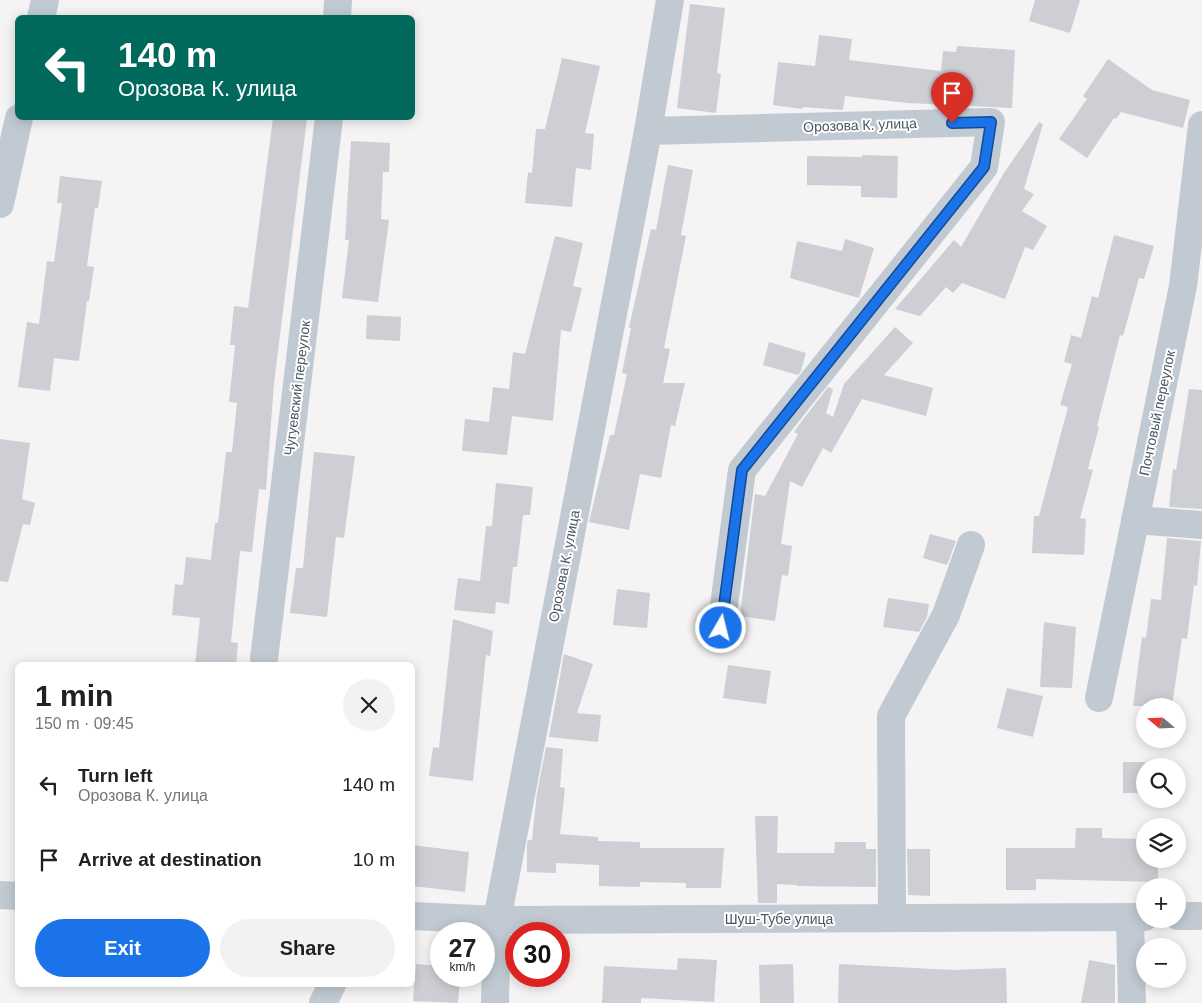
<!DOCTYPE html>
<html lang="en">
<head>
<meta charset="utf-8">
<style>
	:root { --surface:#fff; --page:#f2f2f2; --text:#202124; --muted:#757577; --accent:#1a73e8 }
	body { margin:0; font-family:Helvetica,sans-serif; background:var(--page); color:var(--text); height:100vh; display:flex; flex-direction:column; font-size:19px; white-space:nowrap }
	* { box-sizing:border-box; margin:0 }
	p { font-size:16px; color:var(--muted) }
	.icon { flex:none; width:28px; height:28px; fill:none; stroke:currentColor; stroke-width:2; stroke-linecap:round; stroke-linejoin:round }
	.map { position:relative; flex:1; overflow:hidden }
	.panel { position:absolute; left:15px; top:662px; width:400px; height:325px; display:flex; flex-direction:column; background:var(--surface); border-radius:8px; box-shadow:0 2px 12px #0003 }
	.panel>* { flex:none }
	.top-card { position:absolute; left:15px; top:15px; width:400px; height:105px; border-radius:8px; box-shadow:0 2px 12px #0003; background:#00695c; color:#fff; overflow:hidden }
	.needle { width:32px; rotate:289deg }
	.buttons { position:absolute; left:1136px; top:698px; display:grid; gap:10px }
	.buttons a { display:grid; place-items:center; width:50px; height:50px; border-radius:50%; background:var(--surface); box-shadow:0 2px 12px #0003; font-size:25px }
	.speed { position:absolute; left:430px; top:922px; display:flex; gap:10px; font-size:25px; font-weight:700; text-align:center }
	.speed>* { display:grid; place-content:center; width:65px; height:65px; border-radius:50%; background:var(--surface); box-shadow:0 2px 12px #0003; line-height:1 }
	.speed small { font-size:12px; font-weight:400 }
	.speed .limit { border:8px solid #d22; background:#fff; color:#111 }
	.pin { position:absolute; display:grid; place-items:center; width:42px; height:42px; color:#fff; margin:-51px -21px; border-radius:50% 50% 50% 0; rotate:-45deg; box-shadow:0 0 5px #0007 }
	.pin .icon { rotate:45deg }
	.me { position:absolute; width:55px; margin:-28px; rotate:8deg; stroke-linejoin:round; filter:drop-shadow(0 0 4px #0008) }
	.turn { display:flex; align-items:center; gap:18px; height:105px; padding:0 20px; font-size:22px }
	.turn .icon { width:65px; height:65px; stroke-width:2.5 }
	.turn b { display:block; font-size:35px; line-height:42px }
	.round { display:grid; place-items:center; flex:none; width:52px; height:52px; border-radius:26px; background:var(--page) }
	.overview { display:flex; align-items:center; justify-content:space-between; height:85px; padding:0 20px }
	h1 { font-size:30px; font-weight:700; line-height:38px }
	.primary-button { display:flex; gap:10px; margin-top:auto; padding:10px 20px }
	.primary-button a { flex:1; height:58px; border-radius:30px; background:var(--accent); color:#fff; font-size:20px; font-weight:700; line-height:58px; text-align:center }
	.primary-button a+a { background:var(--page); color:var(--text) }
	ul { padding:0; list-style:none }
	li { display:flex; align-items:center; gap:15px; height:75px; padding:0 20px }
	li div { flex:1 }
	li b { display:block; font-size:19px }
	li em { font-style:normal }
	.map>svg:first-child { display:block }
	.building { fill:#cdcfd5 }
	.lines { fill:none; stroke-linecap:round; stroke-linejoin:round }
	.minor { stroke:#c1cad2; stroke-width:28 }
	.route-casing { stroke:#114b97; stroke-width:12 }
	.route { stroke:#1a73e8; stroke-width:9 }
	.labels { text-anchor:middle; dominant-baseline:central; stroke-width:4; stroke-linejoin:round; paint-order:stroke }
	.street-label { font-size:14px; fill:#4a5661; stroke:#fff }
</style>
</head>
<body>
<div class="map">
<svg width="1202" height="1003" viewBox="0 0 1202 1003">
	<rect width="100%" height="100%" fill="#f5f3f3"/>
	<!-- building -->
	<g class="building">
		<polygon points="1035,0 1080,0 1070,33 1029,21"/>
		<polygon points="690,4 725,8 717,73 721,74 716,113 677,108"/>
		<polygon points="819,35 852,39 849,60 941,71 943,51 956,52 957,46 1015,50 1012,108 908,103 845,96 843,110 803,107 802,109 773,105 778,62 815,66"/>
		<polygon points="562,58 600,66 585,133 594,134 591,170 576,168 572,207 525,203 528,172 532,173 536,129 545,129"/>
		<polygon points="1108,59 1152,90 1190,100 1183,128 1121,112 1116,119 1114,118 1087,158 1059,139 1087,99 1083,96"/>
		<polygon points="273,118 307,118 274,383 266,490 259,489 252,552 240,551 231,642 238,643 236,665 195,665 200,618 172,615 175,584 183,585 186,557 211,560 215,523 218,523 226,452 232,452 237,403 229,402 235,345 230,345 234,306 248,308"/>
		<polygon points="1039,122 1043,124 1024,189 1034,194 1022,211 1047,226 1033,250 1025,247 1005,299 962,283 953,293 946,287 920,316 895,309 954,240 961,247 1004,173"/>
		<polygon points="351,141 390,143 389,172 383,172 381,219 389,220 378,302 342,298 349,240 345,240"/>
		<polygon points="862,155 898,156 897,198 861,197 861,186 807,185 807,156 862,157"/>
		<polygon points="668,165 693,170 681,235 686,236 664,348 670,349 663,383 685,383 675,426 671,425 661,478 640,474 629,530 589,522 610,435 614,435 627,374 622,373 631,328 629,328 651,229 656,230"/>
		<polygon points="60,176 102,181 98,208 95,208 87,266 94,267 89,301 87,301 79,361 54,358 50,391 18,387 27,322 39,324 47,261 54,262 62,203 57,203"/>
		<polygon points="1114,235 1154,246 1144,279 1139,278 1123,336 1120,335 1097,426 1099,427 1088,469 1093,470 1080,518 1086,519 1084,555 1032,553 1034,516 1039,516 1068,407 1060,405 1072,364 1064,362 1071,335 1081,338 1092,296 1098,298"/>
		<polygon points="555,236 583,243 573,286 582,288 571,332 561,330 553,421 512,416 507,455 462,451 465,419 489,422 493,387 509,389 513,352 525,354"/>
		<polygon points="845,239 874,248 859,298 790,278 797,241 842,251"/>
		<polygon points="367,315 401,317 400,341 366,339"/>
		<polygon points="895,327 913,343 884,375 933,388 926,416 862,399 831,453 823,448 802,487 790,481 781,544 792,546 788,576 782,575 775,621 740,616 755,494 765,496 798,434 794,432 798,426 828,387 833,389 826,413 833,417 844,384"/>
		<polygon points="769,342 806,353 801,371 798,375 763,365"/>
		<polygon points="1189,389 1202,390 1202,509 1169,507 1173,469 1176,470"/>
		<polygon points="0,439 30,443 22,499 35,503 30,525 23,524 8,582 0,581"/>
		<polygon points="314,452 355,456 344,538 336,537 327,617 290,613 296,568 303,568"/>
		<polygon points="496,483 533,487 530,515 523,515 517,567 513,567 509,604 496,602 495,614 454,610 458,578 480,581 486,526 492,526"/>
		<polygon points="930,534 956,541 947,565 923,558"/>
		<polygon points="1167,538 1201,541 1197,586 1194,585 1187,639 1182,638 1172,706 1133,706 1142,637 1146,638 1151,599 1161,600"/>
		<polygon points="617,589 650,593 647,628 613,625"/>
		<polygon points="888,598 929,604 927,617 919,632 883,627"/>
		<polygon points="453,619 493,631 490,656 486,655 473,781 429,776 433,747 439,748"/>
		<polygon points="1044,622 1076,627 1072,688 1040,687"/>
		<polygon points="564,654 593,664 577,713 601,715 598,742 549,737"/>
		<polygon points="728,665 771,671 766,704 723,698"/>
		<polygon points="1007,688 1043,696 1033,737 997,728"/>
		<polygon points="546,747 563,749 560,787 565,788 560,834 598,837 598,841 640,842 640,848 724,848 721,888 686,888 686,883 640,882 640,887 599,886 599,865 556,863 556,873 527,872 527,844 528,840 532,840 537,793"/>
		<rect x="1123" y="762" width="22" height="31"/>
		<polygon points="755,816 778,816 777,853 834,853 835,842 866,842 866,849 876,849 876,887 797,886 797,885 777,884 777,903 758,903"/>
		<polygon points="1076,828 1102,828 1102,838 1145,839 1145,859 1158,859 1158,882 1036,879 1036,890 1006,890 1006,848 1075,848"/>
		<polygon points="412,845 469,852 465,892 412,886"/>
		<polygon points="907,849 930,849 930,896 908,895"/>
		<polygon points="678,958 717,960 714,1002 641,998 641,1003 602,1003 604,966 677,970"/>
		<polygon points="1089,960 1115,965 1115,1003 1081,1003"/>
		<polygon points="416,964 441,966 441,976 460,976 458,1003 413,1001"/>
		<polygon points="793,964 794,1003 760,1003 759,965"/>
		<polygon points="839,964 953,970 1006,968 1007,1003 838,1003"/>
	</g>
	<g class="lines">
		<!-- minor -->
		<g class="minor">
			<polyline points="41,18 45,0"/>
			<polyline points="337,18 338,0"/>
			<polyline points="648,131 991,122 984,167 742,470 721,628"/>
			<polyline points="0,204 19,118"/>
			<polyline points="1135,520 1202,525"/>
			<polyline points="264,659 329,118"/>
			<polyline points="1099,698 1183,286 1202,125"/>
			<polyline points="0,895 18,896"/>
			<polyline points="412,916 497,920 1145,917"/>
			<polyline points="1178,916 1202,916"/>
			<polyline points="1130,917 1132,1003"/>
			<polyline points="892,918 891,716 946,615 971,545"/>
			<polyline points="323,1003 332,985"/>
			<polyline points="495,1003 497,920 648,131 670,0"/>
		</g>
	</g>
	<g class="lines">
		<!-- route casing -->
		<g class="route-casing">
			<polyline id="route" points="721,628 742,470 984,167 991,122 952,123"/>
		</g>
		<!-- route -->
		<use href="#route" class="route"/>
	</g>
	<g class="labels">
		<!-- street labels -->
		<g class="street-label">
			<text transform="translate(860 125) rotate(-2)">Орозова К. улица</text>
			<text transform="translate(297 388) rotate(-83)">Чугуевский переулок</text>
			<text transform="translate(1157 413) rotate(-78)">Почтовый переулок</text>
			<text transform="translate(564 566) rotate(-79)">Орозова К. улица</text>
			<text x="779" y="919">Шуш-Тубе улица</text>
		</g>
	</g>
</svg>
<div class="buttons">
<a><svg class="needle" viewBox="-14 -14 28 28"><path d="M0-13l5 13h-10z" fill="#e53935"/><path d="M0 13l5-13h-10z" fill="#757577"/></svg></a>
<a><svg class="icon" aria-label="search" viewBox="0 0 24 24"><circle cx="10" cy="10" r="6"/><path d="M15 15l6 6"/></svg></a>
<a><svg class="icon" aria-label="layers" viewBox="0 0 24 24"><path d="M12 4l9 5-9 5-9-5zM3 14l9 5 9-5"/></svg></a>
<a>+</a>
<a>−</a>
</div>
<div class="speed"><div>27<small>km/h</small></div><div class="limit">30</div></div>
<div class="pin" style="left:952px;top:123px;background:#d93025"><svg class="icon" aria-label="arrive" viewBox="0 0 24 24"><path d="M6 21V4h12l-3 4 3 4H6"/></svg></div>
<svg class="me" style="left:721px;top:628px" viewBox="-20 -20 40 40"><circle r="17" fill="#1a73e8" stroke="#fff" stroke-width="3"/><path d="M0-11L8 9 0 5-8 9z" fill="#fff"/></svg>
<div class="top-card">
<div class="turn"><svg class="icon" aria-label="left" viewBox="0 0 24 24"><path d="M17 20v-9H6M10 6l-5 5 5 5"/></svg><div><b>140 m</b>Орозова К. улица</div></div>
</div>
<section class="panel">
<div class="overview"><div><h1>1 min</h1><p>150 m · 09:45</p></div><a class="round"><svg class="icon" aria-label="close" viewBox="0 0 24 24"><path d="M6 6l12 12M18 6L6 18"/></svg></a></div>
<ul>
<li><svg class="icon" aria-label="left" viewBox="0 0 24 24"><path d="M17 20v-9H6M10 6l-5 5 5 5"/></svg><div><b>Turn left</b><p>Орозова К. улица</p></div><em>140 m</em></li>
<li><svg class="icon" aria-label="arrive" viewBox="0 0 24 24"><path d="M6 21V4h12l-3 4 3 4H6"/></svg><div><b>Arrive at destination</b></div><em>10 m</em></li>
</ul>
<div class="primary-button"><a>Exit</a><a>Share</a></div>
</section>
</div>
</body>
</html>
